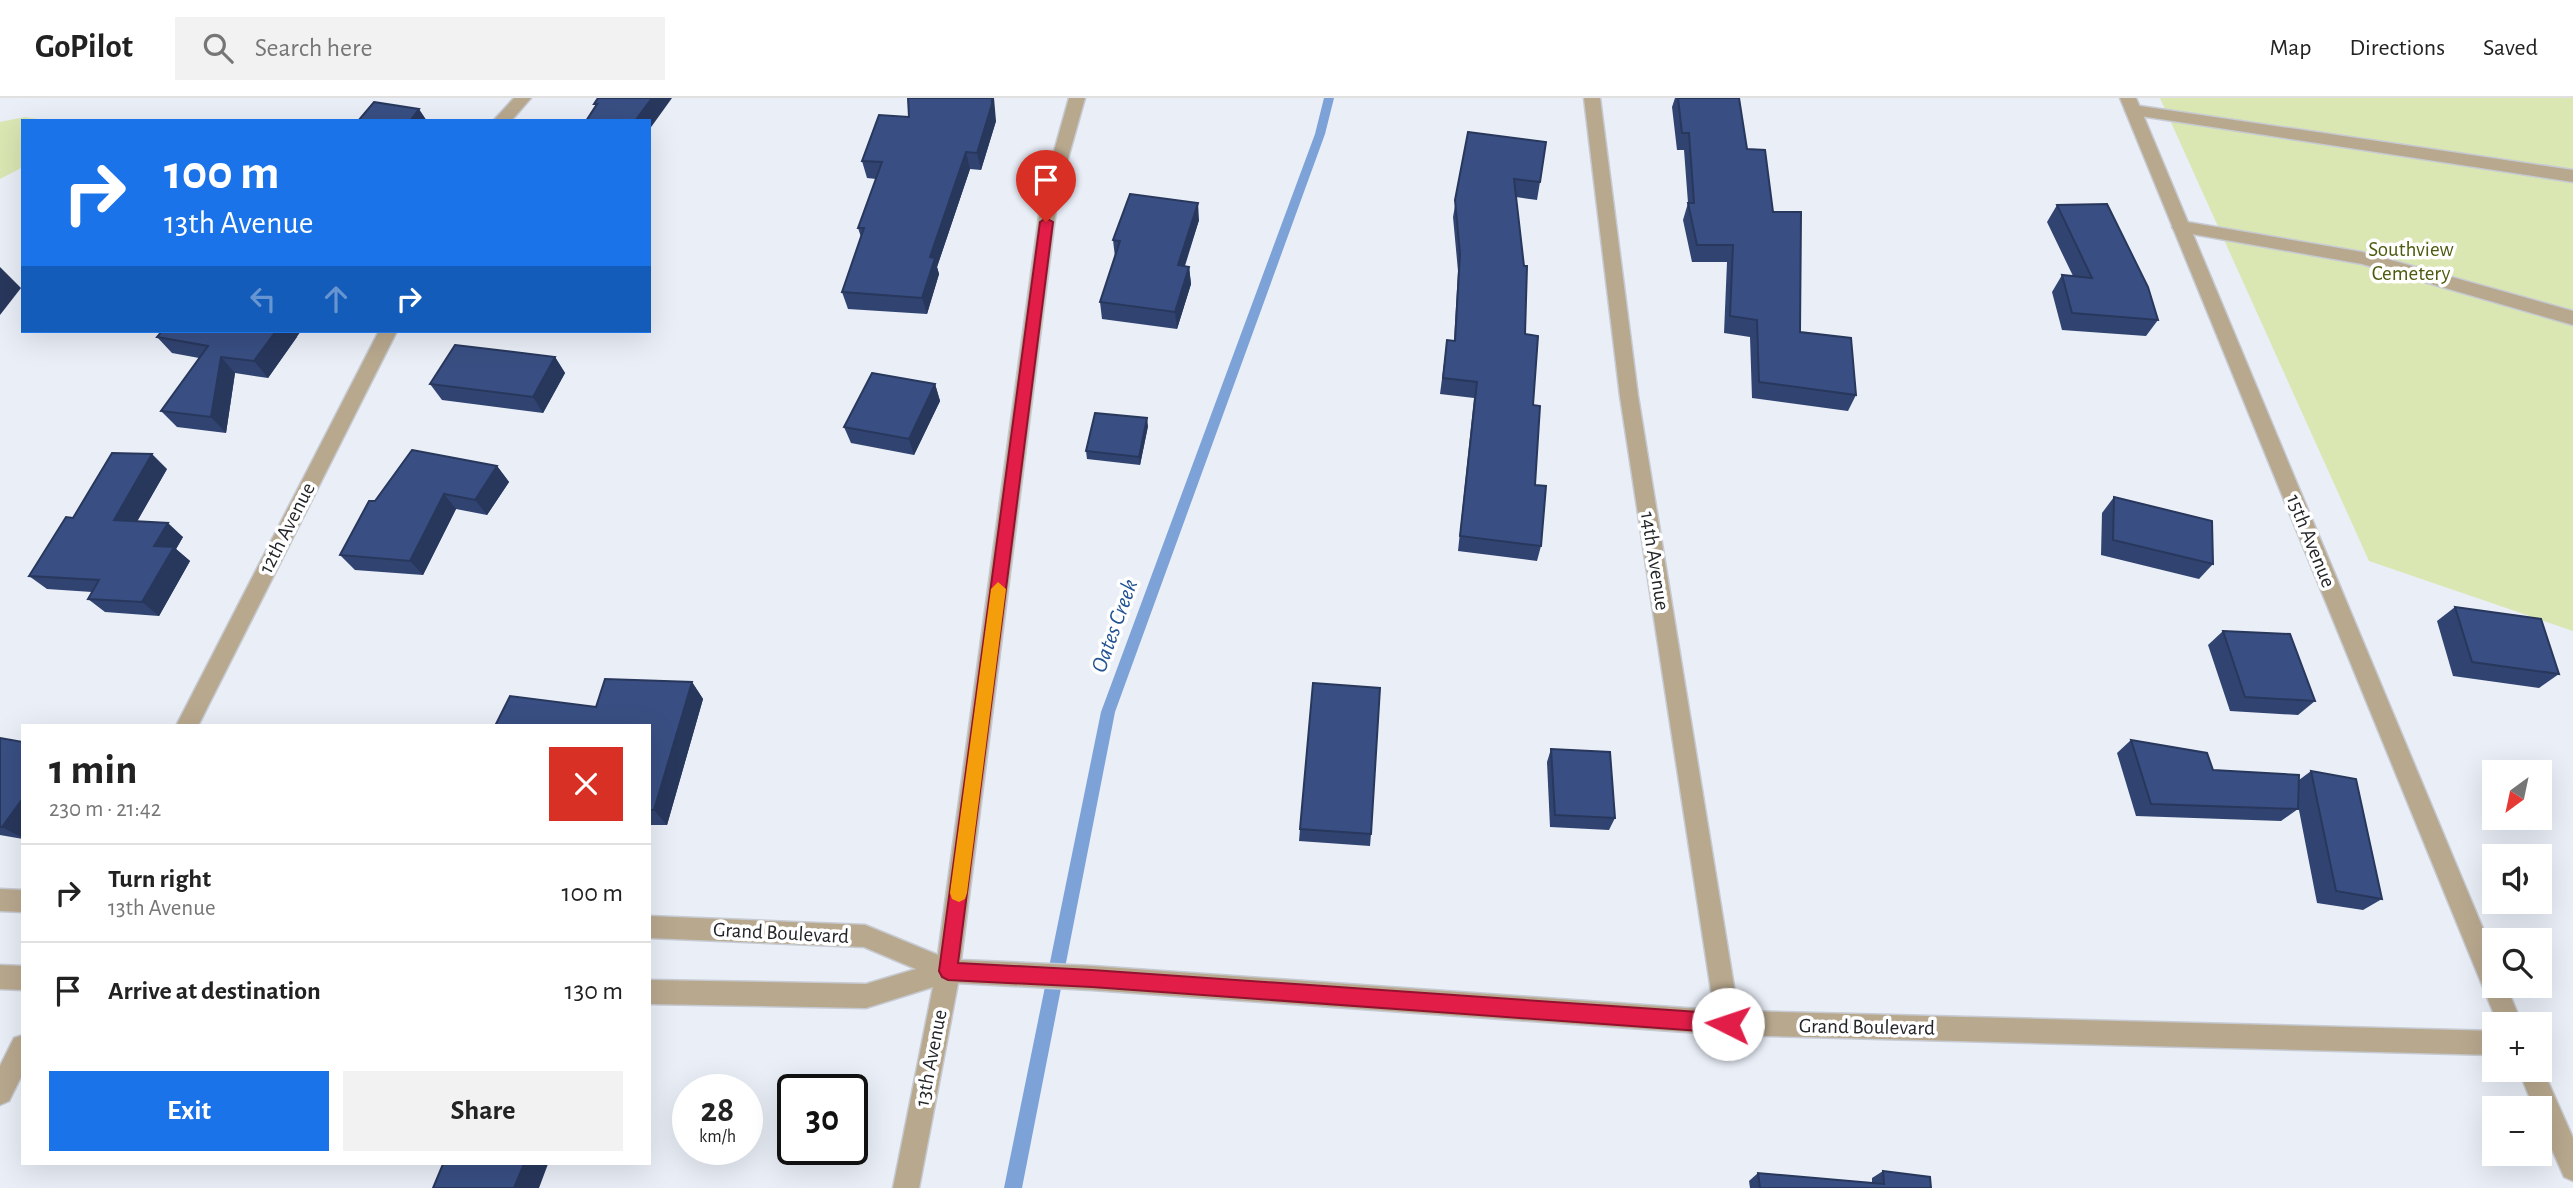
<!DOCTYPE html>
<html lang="en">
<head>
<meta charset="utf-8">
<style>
	:root { --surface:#fff; --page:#f2f2f2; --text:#222; --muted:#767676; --line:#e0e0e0; --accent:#1a73e8 }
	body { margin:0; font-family:"Alegreya Sans",sans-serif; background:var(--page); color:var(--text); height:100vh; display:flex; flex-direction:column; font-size:26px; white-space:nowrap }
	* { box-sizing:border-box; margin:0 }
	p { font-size:23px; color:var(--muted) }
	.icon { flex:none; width:38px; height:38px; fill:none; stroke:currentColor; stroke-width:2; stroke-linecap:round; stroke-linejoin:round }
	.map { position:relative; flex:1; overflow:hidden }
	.panel { position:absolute; left:21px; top:626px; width:630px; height:441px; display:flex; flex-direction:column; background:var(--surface); border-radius:0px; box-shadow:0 7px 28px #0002 }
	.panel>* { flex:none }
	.guide { position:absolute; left:21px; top:21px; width:630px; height:214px; border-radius:0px; box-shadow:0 7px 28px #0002; background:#1a73e8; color:#fff; overflow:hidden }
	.needle { width:46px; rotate:213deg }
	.fabs { position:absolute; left:2482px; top:662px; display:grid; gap:14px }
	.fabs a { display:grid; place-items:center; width:70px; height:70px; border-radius:0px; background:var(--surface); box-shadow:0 7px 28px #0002; font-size:35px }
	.speed { position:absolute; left:672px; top:976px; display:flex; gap:14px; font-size:35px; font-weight:700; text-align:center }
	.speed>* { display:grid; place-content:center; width:91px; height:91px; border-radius:50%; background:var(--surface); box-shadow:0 7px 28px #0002; line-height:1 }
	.speed small { font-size:18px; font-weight:400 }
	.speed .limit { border:4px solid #111; border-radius:10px; background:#fff; color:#111 }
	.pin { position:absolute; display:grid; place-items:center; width:60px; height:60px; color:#fff; margin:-72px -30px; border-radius:50% 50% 50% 0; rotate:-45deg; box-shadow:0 0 7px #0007 }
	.pin .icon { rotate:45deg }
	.me { position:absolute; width:77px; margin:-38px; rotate:274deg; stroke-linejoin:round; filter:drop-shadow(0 0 5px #0008) }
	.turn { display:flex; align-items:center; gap:24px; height:147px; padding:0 28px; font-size:32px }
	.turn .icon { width:91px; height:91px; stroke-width:2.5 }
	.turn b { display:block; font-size:49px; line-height:60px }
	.lanes { display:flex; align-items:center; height:66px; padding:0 28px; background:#0003; justify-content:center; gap:35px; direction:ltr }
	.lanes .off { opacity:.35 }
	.round { display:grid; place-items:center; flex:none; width:74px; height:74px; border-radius:0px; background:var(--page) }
	.overview { display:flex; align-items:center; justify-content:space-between; height:119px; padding:0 28px }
	h1 { font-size:42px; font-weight:700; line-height:52px }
	.button { display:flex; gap:14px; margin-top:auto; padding:14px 28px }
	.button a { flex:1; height:80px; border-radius:0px; background:var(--accent); color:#fff; font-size:28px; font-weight:700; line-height:80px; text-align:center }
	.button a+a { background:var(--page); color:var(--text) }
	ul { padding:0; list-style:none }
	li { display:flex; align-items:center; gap:21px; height:98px; padding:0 28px; border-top:2px solid var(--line) }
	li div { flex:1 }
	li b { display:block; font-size:26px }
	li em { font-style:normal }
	header { display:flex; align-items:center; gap:42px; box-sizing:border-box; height:98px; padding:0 35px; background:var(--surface); border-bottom:2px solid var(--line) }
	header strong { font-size:33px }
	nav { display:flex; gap:38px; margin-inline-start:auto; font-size:24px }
	.search { width:490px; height:63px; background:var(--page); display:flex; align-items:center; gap:18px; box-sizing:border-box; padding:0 24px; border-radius:0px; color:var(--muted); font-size:26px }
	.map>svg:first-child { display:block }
	.green { fill:#dae7b3 }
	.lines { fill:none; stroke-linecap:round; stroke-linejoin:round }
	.stream { fill:#7ca2d8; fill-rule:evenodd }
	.service-casing { stroke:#c6cad2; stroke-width:3 }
	.minor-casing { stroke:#c6cad2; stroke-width:3 }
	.tertiary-casing { stroke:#c6cad2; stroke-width:3 }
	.service { fill:#b8a88e; fill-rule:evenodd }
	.minor { fill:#b8a88e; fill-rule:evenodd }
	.tertiary { fill:#b8a88e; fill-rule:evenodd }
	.wall { fill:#314471 }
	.shaded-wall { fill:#28375c }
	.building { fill:#394f83; stroke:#28375c; stroke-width:2 }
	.route { fill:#e11d48; stroke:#92132f; stroke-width:2 }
	.slow { fill:#f59e0b }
	.labels { text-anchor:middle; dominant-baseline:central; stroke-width:7; stroke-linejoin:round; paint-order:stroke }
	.park-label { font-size:21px; fill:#4e5b0f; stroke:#fff }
	.street-label { font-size:21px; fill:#252629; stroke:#fff }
	.water-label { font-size:23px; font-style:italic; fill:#225294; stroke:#fff }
</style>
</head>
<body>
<header>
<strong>GoPilot</strong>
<div class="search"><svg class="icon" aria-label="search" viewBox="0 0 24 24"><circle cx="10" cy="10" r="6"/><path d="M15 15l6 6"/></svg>Search here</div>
<nav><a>Map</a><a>Directions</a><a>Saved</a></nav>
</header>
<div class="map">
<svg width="2573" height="1090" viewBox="0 0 2573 1090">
	<rect width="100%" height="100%" fill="#e9eef7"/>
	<!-- green -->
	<g class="green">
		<polygon points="2160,0 2573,0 2573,533 2369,463"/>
		<polygon points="25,19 50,23 23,23 23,69 0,81 0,24"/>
	</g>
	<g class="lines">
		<!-- stream -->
		<polygon class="stream" points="1324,0 1334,0 1325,36 1115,614 1022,1090 1004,1090 1101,614 1315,36"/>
		<!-- service casing -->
		<g class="service-casing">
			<g id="service">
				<polygon points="2133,7 2573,72 2573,84 2127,16 2125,12"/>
				<polygon points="2181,123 2362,154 2573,213 2573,227 2362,166 2175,133 2172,129 2175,125"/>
			</g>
		</g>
		<!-- minor casing -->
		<g class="minor-casing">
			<g id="minor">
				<polygon points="514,0 531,0 511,23 493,23"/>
				<polygon points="1069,0 1085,0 1058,96 961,862 1092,868 1714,912 1620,298 1584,0 1600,0 1638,298 1738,913 2494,933 2494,957 1728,937 1092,892 958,885 919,1090 893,1090 933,889 866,910 649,906 649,882 866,886 916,871 864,849 649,840 649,818 865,827 938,857 1042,96"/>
				<polygon points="379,233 397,233 198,628 176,628"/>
				<polygon points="0,791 23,792 23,814 0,813"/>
				<polygon points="0,867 23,868 23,892 0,891"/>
				<polygon points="23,937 23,975 9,1003 0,1007 0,968 14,940"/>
			</g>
		</g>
		<!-- tertiary casing -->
		<g class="tertiary-casing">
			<g id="tertiary">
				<polygon points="2120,0 2136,0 2494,857 2494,887 2506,887 2522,926 2498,926"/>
				<polygon points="2539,963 2573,1040 2573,1083 2564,1079 2539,1022 2539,1010 2534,1010 2518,971 2539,971"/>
			</g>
		</g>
		<!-- service -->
		<use href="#service" class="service"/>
		<!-- minor -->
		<use href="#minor" class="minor"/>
		<!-- tertiary -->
		<use href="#tertiary" class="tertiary"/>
	</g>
	<!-- wall -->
	<g class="wall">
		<polygon points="1675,0 1739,0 1747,51 1773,114 1800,234 1856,297 1848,313 1752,300 1750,239 1724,235 1727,164 1692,164 1683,122 1688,105 1684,52 1677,52 1672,9"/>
		<polygon points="909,19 996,23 981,72 970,71 937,169 939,176 927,216 848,211 842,194 861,139 858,130 876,81 867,80 862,63"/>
		<polygon points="1468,34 1540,84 1537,102 1516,99 1525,236 1533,307 1535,387 1541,448 1537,463 1458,453 1474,300 1440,296 1447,242 1454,243 1458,173 1453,119"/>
		<polygon points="2057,107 2158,222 2146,238 2062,232 2052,194 2062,177 2073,178 2047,124"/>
		<polygon points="1199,122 1185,168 1189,169 1191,186 1177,231 1102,221 1100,204 1115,159 1113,142"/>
		<polygon points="157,239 297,239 268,280 235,275 226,335 177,329 161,313 199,260 172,255"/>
		<polygon points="555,259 565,275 543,315 442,302 430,286"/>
		<polygon points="935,286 940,303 914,357 851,345 844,329"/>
		<polygon points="1148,328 1140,367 1087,361 1086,353"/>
		<polygon points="497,368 509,384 487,417 456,411 423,477 355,472 340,457 375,403"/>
		<polygon points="167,371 137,423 183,439 176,451 190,463 159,518 105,514 88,501 92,494 47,491 29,478 73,420"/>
		<polygon points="2114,399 2213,466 2199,481 2101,457 2102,415"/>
		<polygon points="2455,509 2559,576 2539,590 2453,578 2437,523"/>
		<polygon points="2223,533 2315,603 2298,617 2230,613 2208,547"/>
		<polygon points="692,584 703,601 667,727 649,727 649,628 596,609"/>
		<polygon points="0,640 23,644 23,741 0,737"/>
		<polygon points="2131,642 2213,672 2299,682 2311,673 2382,801 2363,812 2317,805 2298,707 2298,711 2281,723 2136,718 2117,655"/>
		<polygon points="1551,651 1615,720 1609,732 1550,729 1547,664"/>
		<polygon points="1300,731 1371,736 1370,748 1299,743"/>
		<polygon points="1883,1073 1931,1090 1750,1090 1749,1083 1758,1075 1872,1085 1872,1080"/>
	</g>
	<!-- shaded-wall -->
	<g class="shaded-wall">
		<polygon points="652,0 672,0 649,32 649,23 635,23"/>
		<polygon points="992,0 994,0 996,23 981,72 977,55"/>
		<polygon points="419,11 427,23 410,23"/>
		<polygon points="966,54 970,71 937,169 939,176 927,216 922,200 930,159"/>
		<polygon points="1198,105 1199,122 1179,184 1178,167"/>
		<polygon points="0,169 21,190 0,217"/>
		<polygon points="1189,169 1191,186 1177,231 1175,214"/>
		<polygon points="276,233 301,233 268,280 254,263"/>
		<polygon points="221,259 235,275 226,335 211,319"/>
		<polygon points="555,259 565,275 543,315 533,299"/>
		<polygon points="935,286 940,303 914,357 909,341"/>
		<polygon points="1147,320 1148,328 1140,367 1139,359"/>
		<polygon points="152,356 167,371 130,436 114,422"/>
		<polygon points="497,368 509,384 487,417 475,402"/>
		<polygon points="444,396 456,411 423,477 410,463"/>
		<polygon points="168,425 183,439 176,451 190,463 159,518 142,504 154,448"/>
		<polygon points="692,584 703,601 667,727 654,712"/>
		<polygon points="23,700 23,740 2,729"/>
		<polygon points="524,1066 548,1066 539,1090 514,1090"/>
	</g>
	<!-- building -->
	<g class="building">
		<polygon points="598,0 652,0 635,23 586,23 597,6 594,6"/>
		<polygon points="908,0 992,0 992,6 977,55 966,54 930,159 935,160 922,200 842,194 864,130 858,130 882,64 862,63 879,17 909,19"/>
		<polygon points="1678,0 1739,0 1747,51 1765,52 1773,114 1801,114 1800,234 1851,240 1856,297 1759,284 1757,222 1730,218 1733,147 1697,147 1688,105 1694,105 1689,35 1682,35"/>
		<polygon points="374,4 419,11 410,23 358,23"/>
		<polygon points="1468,34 1546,44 1540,84 1514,81 1524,168 1527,168 1525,236 1538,238 1533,307 1540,308 1535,387 1546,388 1541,448 1460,438 1477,284 1443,280 1447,242 1455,243 1460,156 1455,102"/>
		<polygon points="1130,96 1198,105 1178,167 1189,169 1175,214 1100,204 1120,143 1113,142"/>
		<polygon points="2107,106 2148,189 2158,222 2072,215 2062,177 2092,180 2057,107"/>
		<polygon points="162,233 276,233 254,263 221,259 211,319 161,313 208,248 157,239"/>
		<polygon points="455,247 555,259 533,299 430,286"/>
		<polygon points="872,275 935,286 909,341 844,329"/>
		<polygon points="1095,315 1147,320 1139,359 1086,353"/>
		<polygon points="412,352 497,368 475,402 444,396 410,463 340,457 369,403 375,403"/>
		<polygon points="112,355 152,356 114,422 168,425 154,448 174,449 142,504 88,501 99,482 29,478 66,419 73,420"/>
		<polygon points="2114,399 2212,423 2213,466 2113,442"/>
		<polygon points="2455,509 2541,521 2559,576 2472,564"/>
		<polygon points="2223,533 2290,536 2315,603 2245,599"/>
		<polygon points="605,581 692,584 654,712 649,712 649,628 495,628 510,598 596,609"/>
		<polygon points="1313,585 1380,590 1371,736 1300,731"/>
		<polygon points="0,640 23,644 23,700 2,729 0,729"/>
		<polygon points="2131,642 2207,655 2213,672 2299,677 2298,711 2151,706"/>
		<polygon points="1551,651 1610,654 1615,720 1555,717"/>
		<polygon points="2311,673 2356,681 2382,801 2336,793"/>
		<polygon points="443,1066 524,1066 514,1090 433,1090"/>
		<polygon points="1883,1073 1930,1079 1931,1090 1760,1090 1758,1075 1884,1086"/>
	</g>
	<!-- route -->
	<polygon class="route" points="1046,120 1053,124 958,865 1092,872 1728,916 1735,919 1737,926 1735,932 1728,935 1092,889 948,882 942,879 939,873 1040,124"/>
	<!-- slow -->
	<polygon class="slow" points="998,484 1006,491 967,795 965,801 959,804 952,801 950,795 991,491"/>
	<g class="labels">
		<!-- park labels -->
		<g class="park-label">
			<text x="2411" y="151">Southview<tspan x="2411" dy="24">Cemetery</tspan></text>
		</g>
		<!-- street labels -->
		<g class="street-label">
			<text transform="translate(287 430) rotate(-63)">12th Avenue</text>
			<text transform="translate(2311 443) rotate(68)">15th Avenue</text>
			<text transform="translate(1655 463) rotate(81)">14th Avenue</text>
			<text transform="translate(781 835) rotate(3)">Grand Boulevard</text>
			<text transform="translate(1867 929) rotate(1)">Grand Boulevard</text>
			<text transform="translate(931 960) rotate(-79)">13th Avenue</text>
		</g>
		<!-- water labels -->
		<g class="water-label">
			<text transform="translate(1115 528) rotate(-70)">Oates Creek</text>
		</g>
	</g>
</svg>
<div class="fabs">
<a><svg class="needle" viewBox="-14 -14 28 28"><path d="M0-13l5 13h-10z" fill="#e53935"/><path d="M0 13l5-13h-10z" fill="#767676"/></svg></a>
<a><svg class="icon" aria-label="sound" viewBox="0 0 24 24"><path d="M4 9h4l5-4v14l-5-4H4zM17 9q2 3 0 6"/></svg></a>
<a><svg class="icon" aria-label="search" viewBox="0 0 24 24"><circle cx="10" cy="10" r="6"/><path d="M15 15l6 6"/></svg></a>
<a>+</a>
<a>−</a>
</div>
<div class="speed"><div>28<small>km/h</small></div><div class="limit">30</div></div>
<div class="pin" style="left:1046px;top:124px;background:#d93025"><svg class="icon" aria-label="arrive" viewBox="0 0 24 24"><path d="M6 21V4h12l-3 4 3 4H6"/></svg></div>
<svg class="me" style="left:1728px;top:926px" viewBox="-20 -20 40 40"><circle r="19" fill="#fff"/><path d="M0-13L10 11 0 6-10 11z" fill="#e11d48"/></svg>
<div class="guide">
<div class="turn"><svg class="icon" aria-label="right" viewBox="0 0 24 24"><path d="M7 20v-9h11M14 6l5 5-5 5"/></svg><div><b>100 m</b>13th Avenue</div></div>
<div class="lanes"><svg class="icon off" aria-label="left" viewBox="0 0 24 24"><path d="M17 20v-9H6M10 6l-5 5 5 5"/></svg><svg class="icon off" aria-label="ahead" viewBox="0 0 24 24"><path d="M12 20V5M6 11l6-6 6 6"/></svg><svg class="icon" aria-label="right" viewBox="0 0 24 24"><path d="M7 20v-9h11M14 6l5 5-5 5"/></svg></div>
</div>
<section class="panel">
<div class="overview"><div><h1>1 min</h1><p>230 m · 21:42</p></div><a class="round" style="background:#d93025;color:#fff"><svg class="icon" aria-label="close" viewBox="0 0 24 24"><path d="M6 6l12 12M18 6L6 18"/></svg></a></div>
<ul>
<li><svg class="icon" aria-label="right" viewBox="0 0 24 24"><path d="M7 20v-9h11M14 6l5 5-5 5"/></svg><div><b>Turn right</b><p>13th Avenue</p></div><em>100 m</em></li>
<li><svg class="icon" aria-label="arrive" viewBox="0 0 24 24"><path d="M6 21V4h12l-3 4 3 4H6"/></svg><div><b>Arrive at destination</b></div><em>130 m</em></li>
</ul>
<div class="button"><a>Exit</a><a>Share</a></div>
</section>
</div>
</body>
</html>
